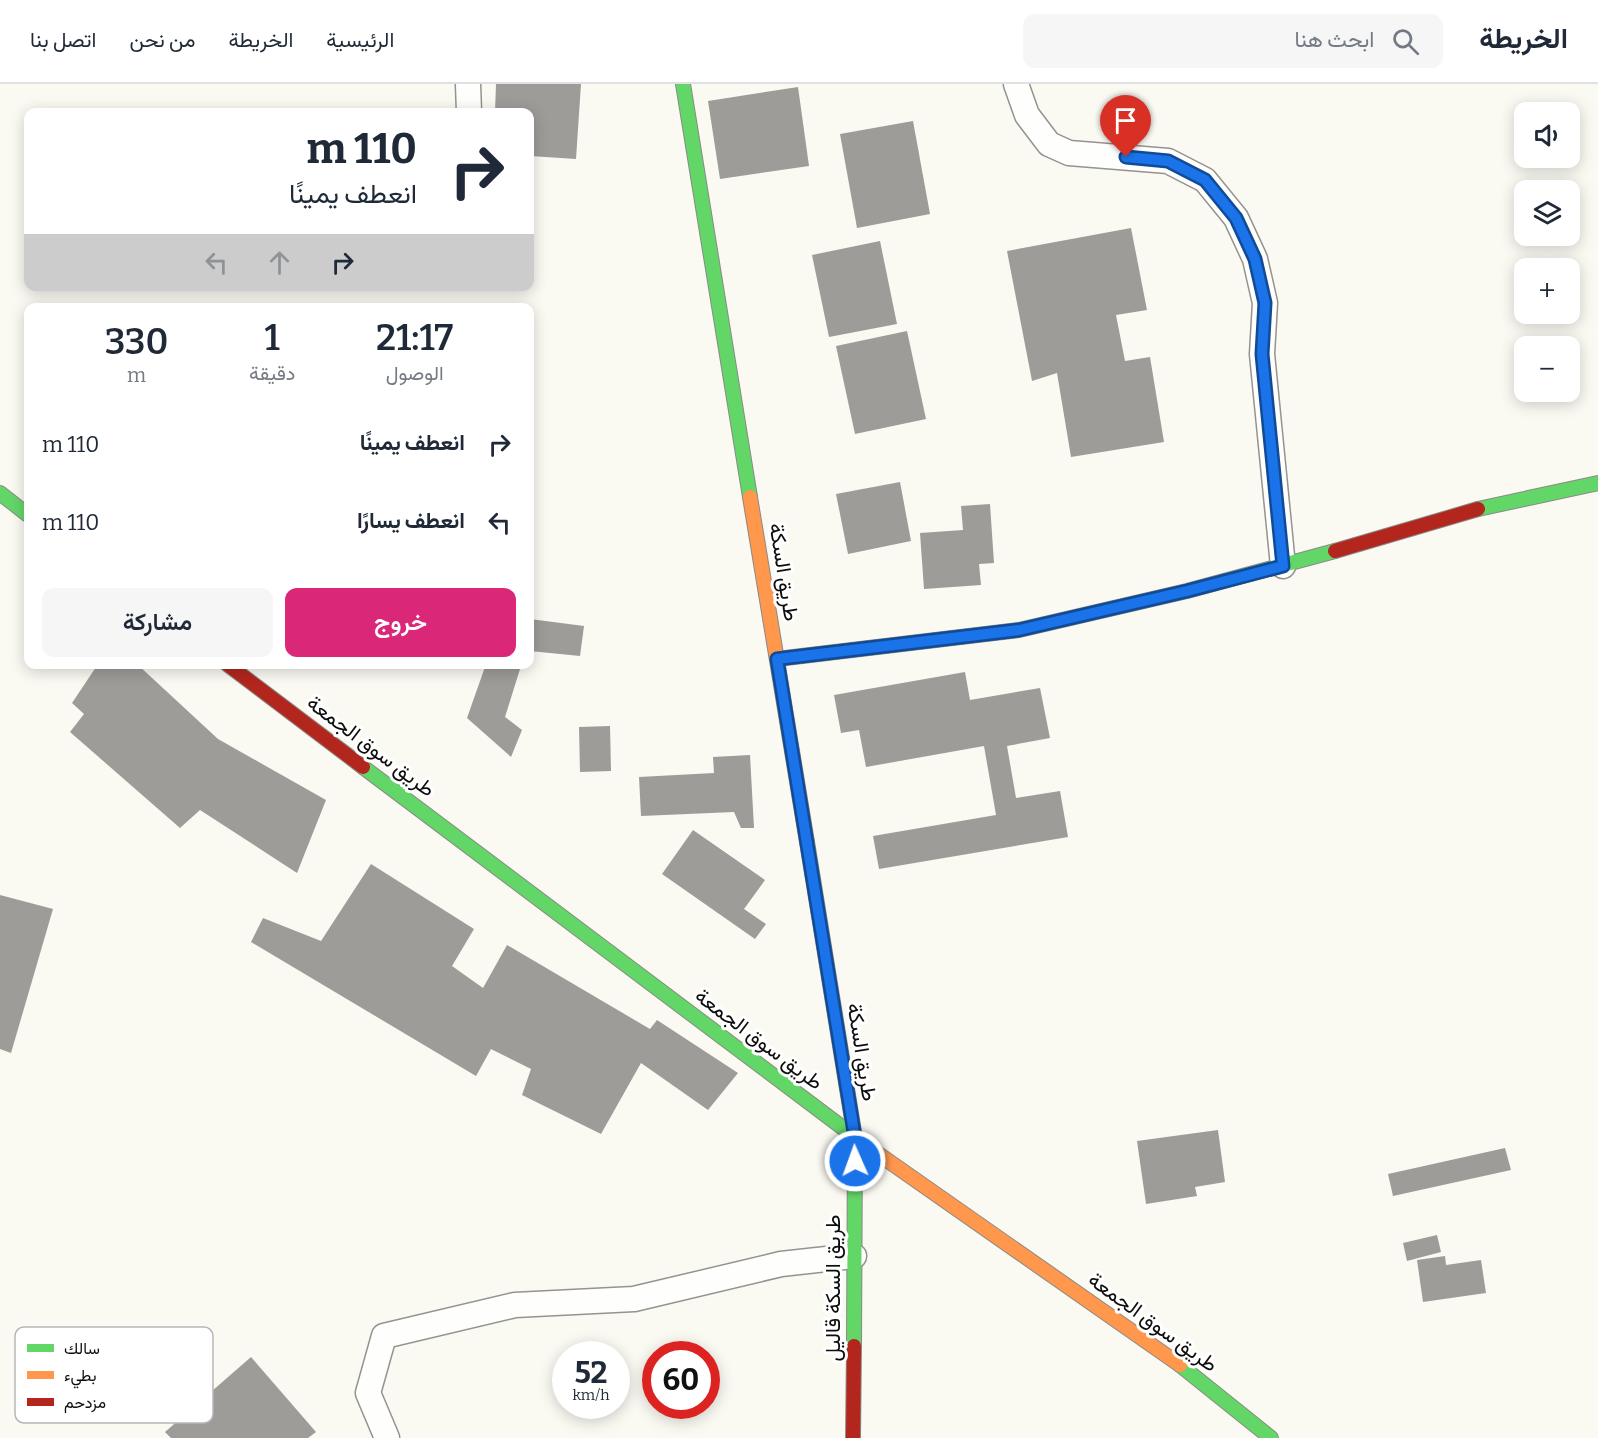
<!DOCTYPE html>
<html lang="ar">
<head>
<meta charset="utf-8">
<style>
	:root { --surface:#fff; --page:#f6f6f7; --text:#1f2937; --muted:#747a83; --line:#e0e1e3; --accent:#db2777 }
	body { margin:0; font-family:Bitter,Vazirmatn,serif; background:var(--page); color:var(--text); direction:rtl; height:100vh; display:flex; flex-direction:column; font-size:22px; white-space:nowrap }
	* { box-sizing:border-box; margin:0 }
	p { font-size:20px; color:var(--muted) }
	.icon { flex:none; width:33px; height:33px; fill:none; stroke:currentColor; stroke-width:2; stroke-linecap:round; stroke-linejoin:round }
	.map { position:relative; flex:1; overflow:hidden; direction:ltr }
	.sheet { position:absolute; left:24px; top:219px; width:510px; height:366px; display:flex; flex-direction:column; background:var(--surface); border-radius:12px; box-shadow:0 3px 15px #0003; direction:rtl }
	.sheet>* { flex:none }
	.banner { position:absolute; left:24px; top:24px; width:510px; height:183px; border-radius:12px; box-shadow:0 3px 15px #0003; direction:rtl; background:#fff; color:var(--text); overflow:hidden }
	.controls { position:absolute; left:1514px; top:18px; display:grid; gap:12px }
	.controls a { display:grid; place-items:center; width:66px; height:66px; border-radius:12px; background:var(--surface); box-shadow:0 3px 15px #0003; font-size:30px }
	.speed { position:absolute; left:552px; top:1257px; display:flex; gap:12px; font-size:30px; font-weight:700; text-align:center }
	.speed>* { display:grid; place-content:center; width:78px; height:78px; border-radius:50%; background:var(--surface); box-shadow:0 3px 15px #0003; line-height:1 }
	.speed small { font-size:15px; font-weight:400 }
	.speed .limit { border:9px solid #d22; background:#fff; color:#111 }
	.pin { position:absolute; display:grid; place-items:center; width:51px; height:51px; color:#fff; margin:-62px -26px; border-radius:50% 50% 50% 0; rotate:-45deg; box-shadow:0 0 6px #0007 }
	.pin .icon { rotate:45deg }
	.me { position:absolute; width:66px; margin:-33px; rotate:358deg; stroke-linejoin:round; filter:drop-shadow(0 0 4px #0008) }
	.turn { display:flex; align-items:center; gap:21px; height:126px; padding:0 18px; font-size:27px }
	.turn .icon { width:78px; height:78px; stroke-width:2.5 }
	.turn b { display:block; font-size:42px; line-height:51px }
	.lanes { display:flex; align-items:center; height:57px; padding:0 18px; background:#0003; justify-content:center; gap:30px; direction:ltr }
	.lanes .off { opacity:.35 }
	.eta { display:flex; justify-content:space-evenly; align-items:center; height:102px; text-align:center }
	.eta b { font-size:36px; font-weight:600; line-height:42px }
	.action { display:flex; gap:12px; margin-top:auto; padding:12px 18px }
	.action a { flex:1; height:69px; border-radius:12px; background:var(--accent); color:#fff; font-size:24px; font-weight:600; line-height:69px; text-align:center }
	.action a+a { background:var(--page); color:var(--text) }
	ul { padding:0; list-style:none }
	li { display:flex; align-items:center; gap:18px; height:78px; padding:0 18px }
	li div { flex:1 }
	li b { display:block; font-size:22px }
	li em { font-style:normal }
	header { display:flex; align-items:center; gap:36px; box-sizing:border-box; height:84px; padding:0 30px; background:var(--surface); border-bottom:2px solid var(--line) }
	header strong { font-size:28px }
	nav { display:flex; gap:33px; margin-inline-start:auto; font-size:21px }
	.search { width:420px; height:54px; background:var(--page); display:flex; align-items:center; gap:15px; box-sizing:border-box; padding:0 21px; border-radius:12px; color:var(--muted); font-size:22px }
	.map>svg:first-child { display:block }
	.building { fill:#9e9c98 }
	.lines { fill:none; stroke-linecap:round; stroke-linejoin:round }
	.street-casing { stroke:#949390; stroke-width:27 }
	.fast-casing { stroke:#8a8a87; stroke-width:16 }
	.slow-casing { stroke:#8a8a87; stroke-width:16 }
	.jam-casing { stroke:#8a8a87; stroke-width:16 }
	.street { stroke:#fefefd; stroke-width:24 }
	.fast { stroke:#63d668; stroke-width:14 }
	.slow { stroke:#ff974d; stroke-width:14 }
	.jam { stroke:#b3261e; stroke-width:14 }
	.route-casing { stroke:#114b97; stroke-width:15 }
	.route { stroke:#1a73e8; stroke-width:10 }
	.labels { text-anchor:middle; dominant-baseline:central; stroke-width:6; stroke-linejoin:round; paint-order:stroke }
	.street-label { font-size:21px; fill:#0d0d0d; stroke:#fff }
	.key { fill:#fff; stroke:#b6b6b6; stroke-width:1.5 }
	.key-label { font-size:16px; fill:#0d0d0d }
</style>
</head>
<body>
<header>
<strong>الخريطة</strong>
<div class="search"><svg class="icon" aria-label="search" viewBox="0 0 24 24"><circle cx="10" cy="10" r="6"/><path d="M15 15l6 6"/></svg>ابحث هنا</div>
<nav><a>الرئيسية</a><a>الخريطة</a><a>من نحن</a><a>اتصل بنا</a></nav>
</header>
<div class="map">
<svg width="1598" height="1354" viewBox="0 0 1598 1354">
	<rect width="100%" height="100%" fill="#faf9f2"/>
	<!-- building -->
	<g class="building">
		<polygon points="496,0 581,0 576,75 530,72 530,28 495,28"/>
		<polygon points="798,3 809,82 720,95 708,17"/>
		<polygon points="913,37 930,130 857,144 840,50"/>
		<polygon points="1131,144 1147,226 1116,231 1125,277 1150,273 1164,358 1071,373 1057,289 1032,297 1007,167"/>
		<polygon points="880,157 897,240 829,253 812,171"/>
		<polygon points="907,247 926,335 855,350 836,262"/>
		<polygon points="900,398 911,457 848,470 836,410"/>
		<polygon points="990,420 994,479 979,480 981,501 924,505 920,449 963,446 961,422"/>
		<polygon points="530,535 584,542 580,572 530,567"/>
		<polygon points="98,580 137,580 218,655 326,716 297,789 200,726 180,744 70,648 84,630 72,619"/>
		<polygon points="486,580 508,580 520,585 505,633 522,646 511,673 467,634"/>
		<polygon points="965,588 970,616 1040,604 1050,654 1007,662 1016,714 1060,707 1068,753 879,785 873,752 996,731 984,662 866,683 859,646 841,649 834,611"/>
		<polygon points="610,642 611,687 580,688 579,643"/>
		<polygon points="750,671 754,744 741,744 734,728 641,732 639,693 714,689 713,673"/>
		<polygon points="693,746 765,796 744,825 766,840 755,855 662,790"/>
		<polygon points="371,780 474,845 452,882 483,904 507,861 650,945 657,936 738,989 708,1026 641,979 601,1050 522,1011 531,985 491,965 476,992 251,858 263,834 321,857"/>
		<polygon points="0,811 53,825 11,969 0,965"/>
		<polygon points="1218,1046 1225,1098 1195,1103 1197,1112 1146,1120 1137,1057"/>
		<polygon points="1505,1064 1511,1086 1393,1112 1388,1090"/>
		<polygon points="1437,1151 1441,1168 1407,1177 1403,1159"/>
		<polygon points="1445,1172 1446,1181 1481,1176 1486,1209 1423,1218 1417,1176"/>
		<polygon points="251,1273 316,1348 308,1354 171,1354 165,1348"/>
	</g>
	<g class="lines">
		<!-- street casing -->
		<g class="street-casing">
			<g id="street">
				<polyline points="468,0 469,28"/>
				<polyline points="1016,0 1027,31 1049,60 1069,69 1168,77 1205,96 1236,134 1255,175 1265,219 1262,270 1283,482"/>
				<polyline points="387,1354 368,1309 384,1252 515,1221 634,1215 781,1180 854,1172"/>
			</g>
		</g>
		<!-- fast casing -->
		<g class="fast-casing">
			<g id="fast">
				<polyline points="683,0 750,413"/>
				<polyline points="0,409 28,431"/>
				<polyline points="1478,425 1598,399"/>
				<polyline points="777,575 1019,546 1187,507 1335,467"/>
				<polyline points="363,683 867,1062"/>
				<polyline points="807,758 855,1054 854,1262"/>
				<polyline points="1180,1281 1271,1354"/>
			</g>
		</g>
		<!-- slow casing -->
		<g class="slow-casing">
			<g id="slow">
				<polyline points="750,413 807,758"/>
				<polyline points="867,1062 1180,1281"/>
			</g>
		</g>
		<!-- jam casing -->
		<g class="jam-casing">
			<g id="jam">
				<polyline points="1335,467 1478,425"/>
				<polyline points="227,580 363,683"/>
				<polyline points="853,1354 854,1262"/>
			</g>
		</g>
		<!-- street -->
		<use href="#street" class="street"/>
		<!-- fast -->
		<use href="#fast" class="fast"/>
		<!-- slow -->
		<use href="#slow" class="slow"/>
		<!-- jam -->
		<use href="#jam" class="jam"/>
	</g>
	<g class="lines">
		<!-- route casing -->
		<g class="route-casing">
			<polyline id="route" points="855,1077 855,1054 777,575 1019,546 1187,507 1283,482 1262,270 1265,219 1255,175 1236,134 1205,96 1168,77 1126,73"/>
		</g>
		<!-- route -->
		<use href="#route" class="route"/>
	</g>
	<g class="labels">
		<!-- street labels -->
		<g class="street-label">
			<text transform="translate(784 488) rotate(81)">طريق السكة</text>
			<text transform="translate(371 662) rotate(37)">طريق سوق الجمعة</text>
			<text transform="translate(759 955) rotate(37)">طريق سوق الجمعة</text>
			<text transform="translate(862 968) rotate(81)">طريق السكة</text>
			<text transform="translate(833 1204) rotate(-90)">طريق السكة قاليل</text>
			<text transform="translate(1153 1238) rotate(36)">طريق سوق الجمعة</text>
		</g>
	</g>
	<!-- legend -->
	<rect x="15" y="1243" width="198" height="96" rx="9" class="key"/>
	<rect x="27" y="1260" width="27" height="8" fill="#63d668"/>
	<rect x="27" y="1287" width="27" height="8" fill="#ff974d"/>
	<rect x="27" y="1314" width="27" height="8" fill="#b3261e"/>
	<g class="key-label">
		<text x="64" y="1270">سالك</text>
		<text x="64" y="1297">بطيء</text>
		<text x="64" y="1324">مزدحم</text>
	</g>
</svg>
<div class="controls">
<a><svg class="icon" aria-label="sound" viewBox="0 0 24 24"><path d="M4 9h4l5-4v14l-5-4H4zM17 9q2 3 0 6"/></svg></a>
<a><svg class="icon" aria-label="layers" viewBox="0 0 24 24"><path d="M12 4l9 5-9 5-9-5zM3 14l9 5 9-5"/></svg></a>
<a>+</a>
<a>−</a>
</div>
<div class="speed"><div>52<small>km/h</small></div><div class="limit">60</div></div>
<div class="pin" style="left:1126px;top:73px;background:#d93025"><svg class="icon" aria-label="arrive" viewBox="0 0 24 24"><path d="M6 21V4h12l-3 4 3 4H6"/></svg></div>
<svg class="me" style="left:855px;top:1077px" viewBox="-20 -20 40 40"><circle r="17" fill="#1a73e8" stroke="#fff" stroke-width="3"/><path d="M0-11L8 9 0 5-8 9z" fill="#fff"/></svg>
<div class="banner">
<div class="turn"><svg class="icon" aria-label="right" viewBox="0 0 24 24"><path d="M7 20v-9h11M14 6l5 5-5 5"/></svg><div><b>110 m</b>انعطف يمينًا</div></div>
<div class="lanes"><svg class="icon off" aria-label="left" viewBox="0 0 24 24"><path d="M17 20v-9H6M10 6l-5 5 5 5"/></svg><svg class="icon off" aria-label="ahead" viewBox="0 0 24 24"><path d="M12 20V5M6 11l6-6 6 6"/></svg><svg class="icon" aria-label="right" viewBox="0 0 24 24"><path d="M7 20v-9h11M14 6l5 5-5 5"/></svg></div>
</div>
<section class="sheet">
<div class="eta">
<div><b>21:17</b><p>الوصول</p></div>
<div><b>1</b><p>دقيقة</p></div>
<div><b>330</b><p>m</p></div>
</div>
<ul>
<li><svg class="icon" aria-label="right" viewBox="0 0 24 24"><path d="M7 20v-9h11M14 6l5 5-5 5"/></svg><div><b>انعطف يمينًا</b></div><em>110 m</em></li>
<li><svg class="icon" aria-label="left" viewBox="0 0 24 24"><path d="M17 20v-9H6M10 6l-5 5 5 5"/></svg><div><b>انعطف يسارًا</b></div><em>110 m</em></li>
</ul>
<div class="action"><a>خروج</a><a>مشاركة</a></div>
</section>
</div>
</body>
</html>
